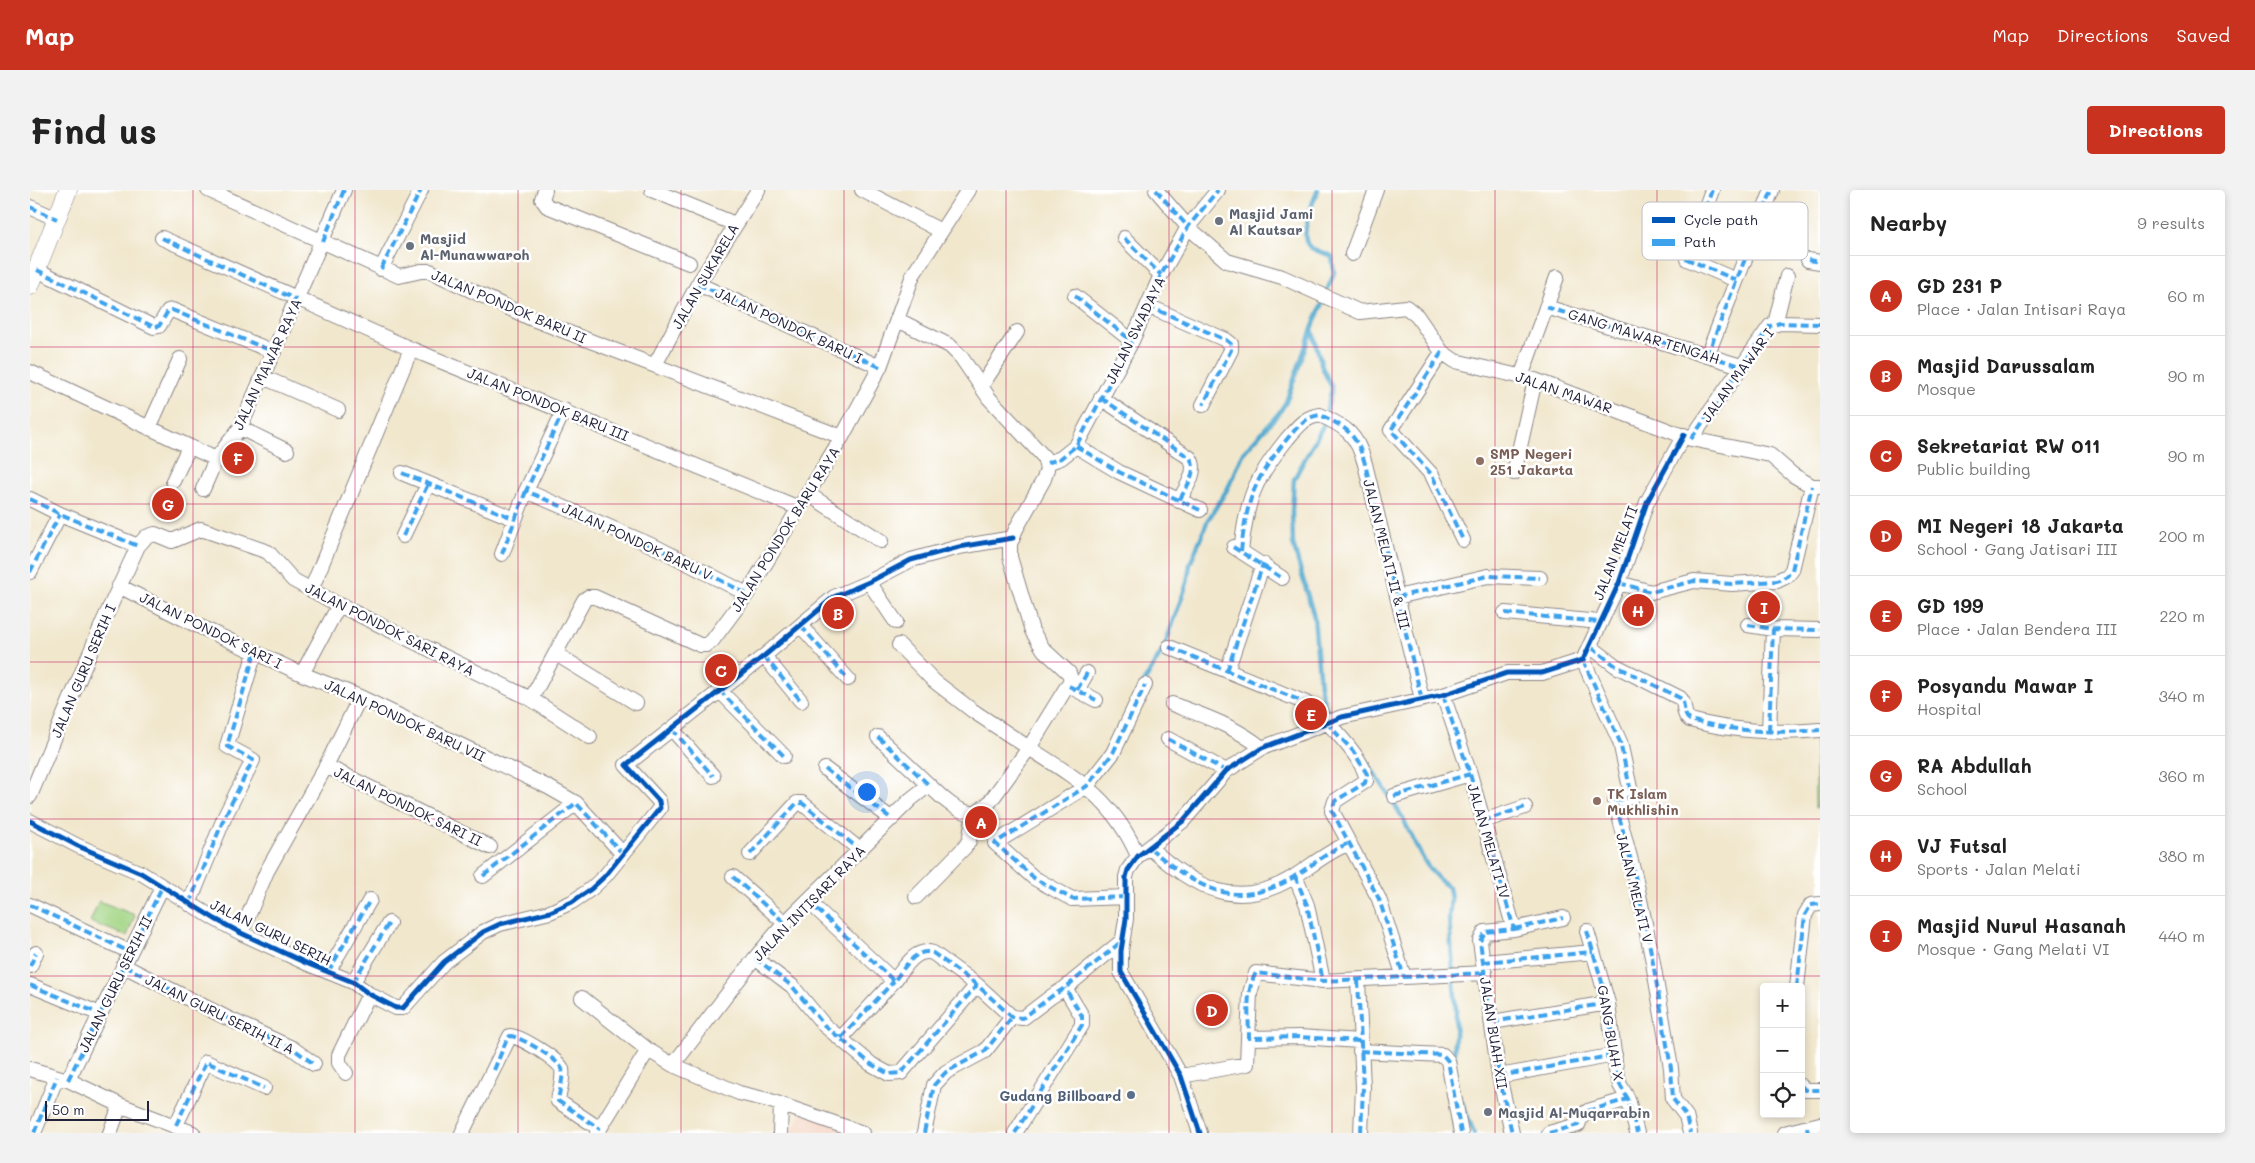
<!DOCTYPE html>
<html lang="en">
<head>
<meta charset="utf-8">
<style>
	body { margin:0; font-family:Mali,sans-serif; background:#f2f2f2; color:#222 }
	.controls { position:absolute; right:15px; bottom:15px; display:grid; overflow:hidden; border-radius:5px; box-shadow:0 2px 8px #0003 }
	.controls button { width:45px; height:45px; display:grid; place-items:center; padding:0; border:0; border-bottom:1px solid #e0e0e0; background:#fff; color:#222; font:25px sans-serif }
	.scale { position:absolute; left:15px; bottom:12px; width:104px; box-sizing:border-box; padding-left:5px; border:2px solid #22223b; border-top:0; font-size:14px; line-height:18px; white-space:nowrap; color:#22223b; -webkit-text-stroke:4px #fff; paint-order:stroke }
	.you { position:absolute; left:836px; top:601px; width:18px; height:18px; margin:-12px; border:4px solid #fff; border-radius:50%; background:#1a73e8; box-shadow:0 0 0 8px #1a73e833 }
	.badge { display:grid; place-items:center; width:32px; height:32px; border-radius:50%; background:#c8321e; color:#fff; font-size:16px; font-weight:700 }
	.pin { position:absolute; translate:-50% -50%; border:2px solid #fff; box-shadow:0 1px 5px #0006 }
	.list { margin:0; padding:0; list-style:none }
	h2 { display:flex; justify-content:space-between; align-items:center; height:65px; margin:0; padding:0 20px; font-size:21px }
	h2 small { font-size:16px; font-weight:400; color:#767676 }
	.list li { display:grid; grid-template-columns:32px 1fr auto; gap:15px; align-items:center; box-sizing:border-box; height:80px; padding:0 20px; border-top:1px solid #e0e0e0 }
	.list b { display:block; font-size:19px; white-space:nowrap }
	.list p { margin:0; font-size:16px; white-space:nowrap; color:#767676 }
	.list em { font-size:16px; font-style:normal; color:#767676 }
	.icon { flex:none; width:28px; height:28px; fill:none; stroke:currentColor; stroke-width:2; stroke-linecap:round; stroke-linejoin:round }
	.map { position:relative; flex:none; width:1790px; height:943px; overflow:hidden; border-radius:5px }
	header { display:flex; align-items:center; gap:30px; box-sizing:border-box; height:70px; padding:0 25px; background:#c8321e; color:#fff }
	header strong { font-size:24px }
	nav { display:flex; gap:28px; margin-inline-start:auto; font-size:18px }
	.intro { display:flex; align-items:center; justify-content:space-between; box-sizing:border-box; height:120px; padding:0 30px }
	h1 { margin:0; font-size:35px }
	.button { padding:12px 22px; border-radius:5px; background:#c8321e; color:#fff; font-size:18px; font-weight:700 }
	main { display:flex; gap:30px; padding:0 30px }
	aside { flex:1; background:#fff; border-radius:5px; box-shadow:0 2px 8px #0003 }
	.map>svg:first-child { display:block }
	.built { fill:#f4d3c0 }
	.green { fill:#a3d585; stroke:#627c60 }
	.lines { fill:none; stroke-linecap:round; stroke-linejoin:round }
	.stream { stroke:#51a9ce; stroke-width:4.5 }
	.minor-casing { stroke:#8a8484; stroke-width:16 }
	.tertiary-casing { stroke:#8a8484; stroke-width:19 }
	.minor { stroke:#fff; stroke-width:14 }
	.tertiary { stroke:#fff; stroke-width:18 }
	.quiet { stroke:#3ea2ec; stroke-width:4; stroke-dasharray:8 4; stroke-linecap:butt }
	.cycleway-casing { stroke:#fff; stroke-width:8 }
	.cycleway { stroke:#0057b8; stroke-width:5 }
	.grid { fill:none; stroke:#c2185b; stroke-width:1; stroke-opacity:0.55 }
	.worship-dot { fill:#6b7280; stroke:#fff; stroke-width:2 }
	.education-dot { fill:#8d6e63; stroke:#fff; stroke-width:2 }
	.service-dot { fill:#5c6f8a; stroke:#fff; stroke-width:2 }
	.labels { text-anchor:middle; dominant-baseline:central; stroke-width:5; stroke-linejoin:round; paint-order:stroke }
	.worship-label { font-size:14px; font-weight:bold; fill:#5b616d; stroke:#fff; text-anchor:start }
	.street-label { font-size:14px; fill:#22223b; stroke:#fff }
	.education-label { font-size:14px; font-weight:bold; fill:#785e54; stroke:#fff; text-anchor:start }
	.service-label { font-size:14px; font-weight:bold; fill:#4e5e75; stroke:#fff; text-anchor:end }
	.key { fill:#fff; stroke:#bdbdc4; stroke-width:1 }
	.key-label { font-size:14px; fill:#22223b }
</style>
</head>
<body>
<header>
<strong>Map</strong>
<nav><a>Map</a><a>Directions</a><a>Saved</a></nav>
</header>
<div class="intro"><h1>Find us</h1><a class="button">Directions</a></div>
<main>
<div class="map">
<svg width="1790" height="943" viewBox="0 0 1790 943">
	<rect width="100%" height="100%" fill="#fff"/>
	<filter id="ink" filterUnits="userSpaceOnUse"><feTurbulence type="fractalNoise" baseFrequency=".02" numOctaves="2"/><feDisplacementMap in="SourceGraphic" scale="10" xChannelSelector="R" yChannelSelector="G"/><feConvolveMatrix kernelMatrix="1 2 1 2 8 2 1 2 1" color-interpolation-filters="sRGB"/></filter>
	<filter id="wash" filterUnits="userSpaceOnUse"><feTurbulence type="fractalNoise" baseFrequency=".0096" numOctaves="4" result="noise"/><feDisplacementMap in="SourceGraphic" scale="20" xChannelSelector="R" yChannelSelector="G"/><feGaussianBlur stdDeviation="1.12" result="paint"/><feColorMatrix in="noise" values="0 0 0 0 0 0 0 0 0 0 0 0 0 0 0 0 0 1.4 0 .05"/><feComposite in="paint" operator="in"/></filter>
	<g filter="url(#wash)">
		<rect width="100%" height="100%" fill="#f1e7cd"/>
		<!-- built -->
		<path class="built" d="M775,917L836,943H760Z"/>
		<!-- green -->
		<path class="green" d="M1785,547H1790V618H1785Z
			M69,711L105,725L97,746L60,732Z"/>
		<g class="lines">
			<!-- stream -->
			<path class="stream" d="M1288,0C1283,11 1268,48 1280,57C1285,61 1295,63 1302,66L1304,83L1282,139L1292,177L1302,198L1293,236L1264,289L1262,321L1263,354L1284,427L1290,496L1295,516L1303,529
				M1114,492L1134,458L1157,393L1160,374L1178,330L1198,298L1214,262L1249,223L1256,212L1282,139
				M1335,570C1348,587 1360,607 1371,625C1385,650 1394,682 1419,697L1421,709L1419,728L1426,820L1424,872
				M1432,912L1444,943"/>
		</g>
	</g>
	<g filter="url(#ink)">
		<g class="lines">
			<defs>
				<path id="minor" d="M178,0L369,86L391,81H400L500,128L812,247
					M515,0L512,9L517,16L659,73
					M622,0L705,34
					M832,0L911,41
					M1126,0L1158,37L1197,71L1252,87L1330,122L1376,117L1387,126L1412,162L1425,171L1505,190L1661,249L1740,265L1763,285L1782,296H1790
					M1682,0L1657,69L1706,90
					M0,17L27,29
					M132,48L381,159L769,318
					M1094,48L1131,85
					M1322,64L1346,0
					M1778,70L1790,72
					M351,79L391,0
					M7,80L124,137L129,136L138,121L142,120L244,162
					M668,94L850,177
					M1045,106L1102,151
					M1118,116L1196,150L1201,154V160L1173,215
					M1516,117L1711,176
					M868,130L920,156L931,167L959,208L1014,267L1017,279L1014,289L986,339L980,354V367L1002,441L1014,460L1039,483L1041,490L999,558C1049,590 1083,609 1108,666
					M1745,134L1757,86
					M1412,162L1361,240L1402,285L1433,350
					M1677,166L1742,0
					M625,175L668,94L728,0
					M0,182L186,269L210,238L314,0
					M233,187L308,220
					M1491,187L1527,87
					M952,195L987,142
					M1071,208L1160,268C1169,281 1155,299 1149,311
					M534,220L496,301L628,358L717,404
					M119,238L150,169
					M210,238L257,261
					M1661,249L1740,136L1750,133L1790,134
					M1046,256L1089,282L1170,320
					M1017,273L1031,268L1046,256L1102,151L1131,85L1158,37L1188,0
					M372,283L485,329
					M1484,283L1505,190
					M143,291L159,257
					M173,299L186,269
					M778,304L851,351
					M0,309L30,324L108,356
					M373,346L398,294
					M1204,357L1252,388
					M1211,361C1217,308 1224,290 1257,249C1267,238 1274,227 1290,225C1317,237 1327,245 1335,274L1392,509
					M472,364L496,301
					M0,382L30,324
					M839,392L866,432
					M1589,393L1621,402L1664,391L1702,394L1747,391L1757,386L1762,380L1782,296
					M89,396L164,434L272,484
					M281,400L381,159
					M1367,407L1458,386L1510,388
					M309,415L272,484L330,507L518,597L546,613L593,664
					M1475,423L1570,432
					M1718,435L1743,439L1790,440
					M771,436L818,489
					M1139,457L1276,513C1290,524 1339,572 1336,591L1305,611L1302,621L1349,709L1374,787
					M1561,457L1586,476L1650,508C1657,514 1651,524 1660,530C1700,541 1748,544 1790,540
					M526,464L606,513
					M734,466L771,511
					M1553,470L1590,552L1602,607L1585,611L1605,686L1622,767L1641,878L1643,909L1656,926L1660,943
					M1197,481L1233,374
					M1039,496L1066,510
					M689,500L754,566
					M1047,500L1057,483
					M1413,505L1440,584L1484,739L1455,742L1450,751L1469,886L1482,943
					M501,509L554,410L558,407H565L670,455H676L682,451L717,404L812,247L850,177L883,85L938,0
					M1142,514C1174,526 1205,536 1232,558
					M642,539L683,586
					M1739,541L1743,439
					M848,547L899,595
					M1138,549L1196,581
					M296,576L460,657
					M795,579L862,629
					M0,606L73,432L108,356L116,347L125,344L142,351L171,339L238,362L263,390L309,415L501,509L560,547
					M1364,606L1440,584
					M0,631L48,656L111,683L185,729L211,743L276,773L323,792L339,804L366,818H373L414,772L453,742L470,734L520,722L542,712L561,699L575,686L630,618L629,611L596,575L734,466L804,407L839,392L881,370L929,357L983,348
					M1453,631L1495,617
					M1120,658C1165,697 1205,722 1262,688C1280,677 1297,662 1317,654
					M720,664L767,613H772L830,660
					M453,686L546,613
					M1265,686L1277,715L1293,791
					M703,687L755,733
					M886,707L935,657L939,651L944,624
					M1096,707L1042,709L1004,688L965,653L1057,596L1083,563L1115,495
					M778,711L864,791C874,779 885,757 903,763L947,795L982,827L993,828L1022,806L1035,798L1092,751
					M159,714L195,626L223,570L197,556L225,462
					M0,715L100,762
					M1484,739L1533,728
					M1557,741L1578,813L1586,880L1590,895L1598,909L1607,943
					M211,743L237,681L296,576L330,507
					M725,768L762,796L794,835L841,874L859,884L871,883L947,795
					M1453,772L1563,762
					M0,776L6,763
					M94,776L195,827L262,858L284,874
					M298,782L340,710
					M1328,790L1333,897L1331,943
					M323,792L359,733
					M0,795L70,824
					M1767,797L1775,725L1781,715L1790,714
					M552,808L618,860
					M1462,832L1578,813
					M811,848L864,791
					M1219,848L1270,847L1329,851
					M1330,861L1413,865L1418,871L1431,943
					M643,875L709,903L738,910L833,943
					M0,879L38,890L90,915L163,943
					M316,883L309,873V865L339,804
					M1151,886L1217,874L1220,803L1226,783L1293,791L1455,783
					M1469,886L1585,865
					M38,890L132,697
					M1771,896L1775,900H1790
					M146,935L176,872L234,898
					M4,943L27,887
					M80,943L90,915
					M432,943L480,846C490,846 529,870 532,879C534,889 529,901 528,911L570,939
					M567,943L618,860L643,875L725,768L755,733L881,609L899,595C910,606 930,626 947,623L959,613L999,558L943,521L904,491L869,455
					M750,943L751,915
					M894,943L904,895L916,882L955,861L982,827
					M985,943L1052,835V826L1035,798
					M1170,943L1151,886L1091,782V761L1096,729V687L1098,680L1108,666L1153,631L1196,581L1232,558L1312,527L1413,505L1477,483H1512L1553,470L1589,393L1617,312L1654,245
					M1519,943L1548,935L1552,925L1558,921L1598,909
					M1754,943L1790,934"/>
				<path id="tertiary" d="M0,96L38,0"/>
			</defs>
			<!-- minor casing -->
			<use href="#minor" class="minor-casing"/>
			<!-- tertiary casing -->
			<use href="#tertiary" class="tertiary-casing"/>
			<!-- minor -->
			<use href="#minor" class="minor"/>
			<!-- tertiary -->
			<use href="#tertiary" class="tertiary"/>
			<!-- quiet -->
			<path class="quiet" d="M1126,0L1158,37
				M1682,0L1657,69L1706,90
				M0,17L27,29
				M132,48L267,110
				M1094,48L1131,85
				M293,52L314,0
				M1778,70L1790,72
				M351,79L391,0
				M7,80L124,137L129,136L138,121L142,120L244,162
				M668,94L850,177
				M1045,106L1102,151
				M1118,116L1196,150L1201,154V160L1173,215
				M1516,117L1711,176
				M1412,162L1361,240L1402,285L1433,350
				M1677,166L1742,0
				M1071,208L1160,268C1169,281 1155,299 1149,311
				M534,220L496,301L628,358L717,404
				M1661,249L1740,136L1750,133L1790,134
				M1046,256L1089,282L1170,320
				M1017,273L1031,268L1046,256L1102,151L1131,85L1158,37L1188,0
				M372,283L485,329
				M0,309L30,324L108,356
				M373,346L398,294
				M1203,357L1252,388
				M1211,361C1217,308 1224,290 1257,249C1267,238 1274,227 1290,225C1317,237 1327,245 1335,274L1391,506
				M472,364L496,301
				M0,382L30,324
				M1589,393L1621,402L1664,391L1702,394L1747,391L1757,386L1762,380L1782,296
				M1367,407L1458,386L1510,388
				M1475,423L1570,432
				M1718,435L1743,439L1790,440
				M771,436L818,489
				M1139,457L1276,513L1295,531
				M1561,457L1586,476L1650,508C1657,514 1651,524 1660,530C1700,541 1748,544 1790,540
				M734,466L771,511
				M1553,470L1590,552L1602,607L1585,611L1605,686L1622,767L1641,878L1643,909L1656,926L1660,943
				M1197,481L1233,374
				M1039,496L1066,510
				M689,500L754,566
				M1047,500L1057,483
				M1413,505L1440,584L1484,739L1455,742L1450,751L1469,886L1482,943
				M1296,532L1323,561L1337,584L1335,593L1305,611L1302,621L1349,709L1374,787
				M642,539L683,586
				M1739,541L1743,439
				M848,547L899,595
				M1138,549L1196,581
				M795,579L862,629
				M1364,606L1440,584
				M1453,631L1495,617
				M1120,658C1165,697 1205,722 1262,688C1280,677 1297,662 1317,654
				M720,664L767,613H772L830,660
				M453,686L546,613L593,664
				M1265,686L1277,715L1293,791
				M703,687L755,733
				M1096,707L1042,709L1004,688L965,653L1057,596L1083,563L1115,495
				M778,711L864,791C874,779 885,757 903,763L947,795L982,827L993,828L1022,806L1035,798L1092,751
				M159,714L195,626L223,570L197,556L225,462
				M0,715L100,762
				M1484,739L1533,728
				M1557,741L1578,813L1586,880L1590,895L1598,909L1607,943
				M725,768L762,796L794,835L841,874L859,884L871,883L947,795
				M1453,772L1563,762
				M0,776L6,763
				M94,776L195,827L262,858L284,874
				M298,782L340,710
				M1328,790L1333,897L1331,943
				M323,792L359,733
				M0,795L70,824
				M1767,797L1775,725L1781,715L1790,714
				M1462,832L1578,813
				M811,848L864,791
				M1329,851L1270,847L1219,848C1219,829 1215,800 1226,783L1293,791L1455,783
				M1330,861L1413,865L1418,871L1431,943
				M464,880L477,849L480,846C490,846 529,870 532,879C534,889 529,901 528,911L570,939
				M1469,886L1585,865
				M38,890L132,697
				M1771,896L1775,900H1790
				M146,935L176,872L234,898
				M1777,937L1778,943
				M4,943L27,887
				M894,943L904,895L916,882L955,861L982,827
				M985,943L1052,835V826L1035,798
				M1519,943L1548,935L1552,925L1558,921L1598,909"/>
			<defs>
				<path id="cycleway" d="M0,631L48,656L111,683L185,729L211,743L276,773L323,792L339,804L366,818H373L414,772L453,742L470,734L520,722L542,712L561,699L575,686L630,618L629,611L596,575L734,466L804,407L839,392L881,370L929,357L983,348
					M1170,943L1151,886L1091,782V761L1096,729V687L1098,680L1108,666L1153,631L1196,581L1232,558L1312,527L1413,505L1477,483H1512L1553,470L1589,393L1617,312L1654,245"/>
			</defs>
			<!-- cycleway casing -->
			<use href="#cycleway" class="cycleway-casing"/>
			<!-- cycleway -->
			<use href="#cycleway" class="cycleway"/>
		</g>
	</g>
	<!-- grid -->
	<path class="grid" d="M163,0V943M325,0V943M488,0V943M651,0V943M814,0V943M976,0V943M1139,0V943M1302,0V943M1465,0V943M1627,0V943M0,157H1790M0,314H1790M0,472H1790M0,629H1790M0,786H1790"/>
	<!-- markers -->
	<g class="worship-dot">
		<circle cx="1189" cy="31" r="5"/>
		<circle cx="380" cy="56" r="5"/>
		<circle cx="1458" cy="922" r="5"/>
	</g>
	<g class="education-dot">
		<circle cx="1450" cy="271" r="5"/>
		<circle cx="1567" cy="611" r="5"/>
	</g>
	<circle class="service-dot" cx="1101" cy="905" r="5"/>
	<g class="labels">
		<!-- worship labels -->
		<g class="worship-label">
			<text x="1199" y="23">Masjid Jami<tspan x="1199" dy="16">Al Kautsar</tspan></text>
			<text x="390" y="48">Masjid<tspan x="390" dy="16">Al-Munawwaroh</tspan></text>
			<text x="1468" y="922">Masjid Al-Muqarrabin</text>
		</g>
		<!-- street labels -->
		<g class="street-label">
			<text transform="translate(675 86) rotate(-60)">JALAN SUKARELA</text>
			<text transform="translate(479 116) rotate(23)">JALAN PONDOK BARU II</text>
			<text transform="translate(759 135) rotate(25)">JALAN PONDOK BARU I</text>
			<text transform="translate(1105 140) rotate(-64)">JALAN SWADAYA</text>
			<text transform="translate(1614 146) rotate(17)">GANG MAWAR TENGAH</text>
			<text transform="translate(237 174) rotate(-65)">JALAN MAWAR RAYA</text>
			<text transform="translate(1707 185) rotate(-54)">JALAN MAWAR I</text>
			<text transform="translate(1534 202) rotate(19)">JALAN MAWAR</text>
			<text transform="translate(518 214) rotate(22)">JALAN PONDOK BARU III</text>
			<text transform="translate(755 339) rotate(-58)">JALAN PONDOK BARU RAYA</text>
			<text transform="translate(607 351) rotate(25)">JALAN PONDOK BARU V</text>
			<text transform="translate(1585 363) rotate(-69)">JALAN MELATI</text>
			<text transform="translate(1357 364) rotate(76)">JALAN MELATI II &amp; III</text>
			<text transform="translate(360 439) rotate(27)">JALAN PONDOK SARI RAYA</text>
			<text transform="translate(181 440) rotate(26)">JALAN PONDOK SARI I</text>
			<text transform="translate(53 481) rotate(-67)">JALAN GURU SERIH I</text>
			<text transform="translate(375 530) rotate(25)">JALAN PONDOK BARU VII</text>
			<text transform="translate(378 616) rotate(26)">JALAN PONDOK SARI II</text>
			<text transform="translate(1459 651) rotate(74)">JALAN MELATI IV</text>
			<text transform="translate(1605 698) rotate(76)">JALAN MELATI V</text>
			<text transform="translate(779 713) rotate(-46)">JALAN INTISARI RAYA</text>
			<text transform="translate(241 742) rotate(26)">JALAN GURU SERIH</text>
			<text transform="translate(85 794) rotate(-64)">JALAN GURU SERIH II</text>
			<text transform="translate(190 824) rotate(26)">JALAN GURU SERIH II A</text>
			<text transform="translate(1464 843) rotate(81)">JALAN BUAH XII</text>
			<text transform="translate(1581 843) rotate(80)">GANG BUAH X</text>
		</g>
		<!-- education labels -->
		<g class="education-label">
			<text x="1460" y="263">SMP Negeri<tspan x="1460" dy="16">251 Jakarta</tspan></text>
			<text x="1577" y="603">TK Islam<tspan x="1577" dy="16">Mukhlishin</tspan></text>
		</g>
		<!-- service labels -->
		<g class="service-label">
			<text x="1091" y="905">Gudang Billboard</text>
		</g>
	</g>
	<!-- legend -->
	<rect x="1612" y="12" width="166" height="58" rx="8" class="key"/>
	<rect x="1622" y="27" width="23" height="6" fill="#0057b8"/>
	<rect x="1622" y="49" width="23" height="7" fill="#3ea2ec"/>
	<g class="key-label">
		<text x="1654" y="35">Cycle path</text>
		<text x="1654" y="57">Path</text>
	</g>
</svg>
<div class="controls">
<button>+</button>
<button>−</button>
<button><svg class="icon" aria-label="locate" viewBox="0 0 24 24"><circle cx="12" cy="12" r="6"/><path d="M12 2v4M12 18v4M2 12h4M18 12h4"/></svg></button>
</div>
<div class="scale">50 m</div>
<div class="you"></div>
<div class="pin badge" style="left:951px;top:632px">A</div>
<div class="pin badge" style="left:808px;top:423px">B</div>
<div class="pin badge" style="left:691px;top:480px">C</div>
<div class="pin badge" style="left:1182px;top:820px">D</div>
<div class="pin badge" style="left:1281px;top:524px">E</div>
<div class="pin badge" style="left:208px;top:268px">F</div>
<div class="pin badge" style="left:138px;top:314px">G</div>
<div class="pin badge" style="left:1608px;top:420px">H</div>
<div class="pin badge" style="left:1734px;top:417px">I</div>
</div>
<aside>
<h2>Nearby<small>9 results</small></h2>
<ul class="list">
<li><span class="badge">A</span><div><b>GD 231 P</b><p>Place · Jalan Intisari Raya</p></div><em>60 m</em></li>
<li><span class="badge">B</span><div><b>Masjid Darussalam</b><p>Mosque</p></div><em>90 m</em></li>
<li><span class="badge">C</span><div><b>Sekretariat RW 011</b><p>Public building</p></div><em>90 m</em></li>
<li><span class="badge">D</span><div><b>MI Negeri 18 Jakarta</b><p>School · Gang Jatisari III</p></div><em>200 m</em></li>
<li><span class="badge">E</span><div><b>GD 199</b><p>Place · Jalan Bendera III</p></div><em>220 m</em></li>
<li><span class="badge">F</span><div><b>Posyandu Mawar I</b><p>Hospital</p></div><em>340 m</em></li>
<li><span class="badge">G</span><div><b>RA Abdullah</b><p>School</p></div><em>360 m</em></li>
<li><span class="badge">H</span><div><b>VJ Futsal</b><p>Sports · Jalan Melati</p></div><em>380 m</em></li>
<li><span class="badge">I</span><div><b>Masjid Nurul Hasanah</b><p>Mosque · Gang Melati VI</p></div><em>440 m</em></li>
</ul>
</aside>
</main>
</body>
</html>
